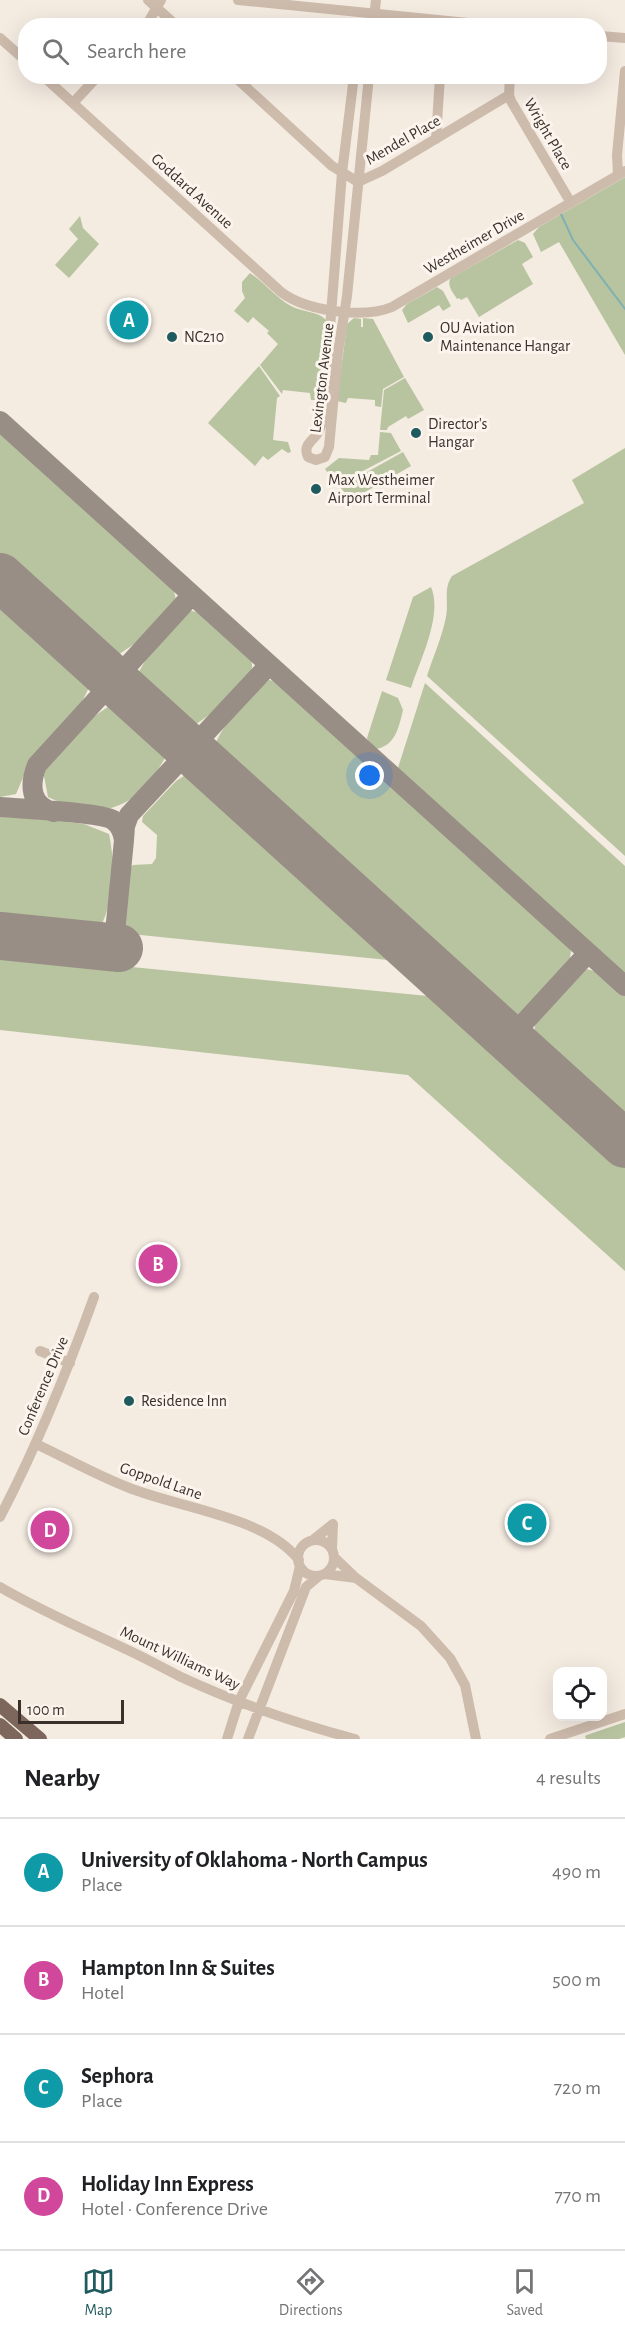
<!DOCTYPE html>
<html lang="en">
<head>
<meta charset="utf-8">
<style>
	body { margin:0; font-family:"Alegreya Sans",sans-serif; background:#f6f6f6; color:#202124 }
	.controls { position:absolute; right:18px; bottom:18px; display:grid; overflow:hidden; border-radius:12px; box-shadow:0 6px 24px #0002 }
	.controls button { width:54px; height:54px; display:grid; place-items:center; padding:0; border:0; border-bottom:2px solid #e0e0e0; background:#fff; color:#202124; font:30px sans-serif }
	.scale { position:absolute; left:18px; bottom:15px; width:106px; box-sizing:border-box; padding-left:6px; border:3px solid #3b302b; border-top:0; font-size:16px; line-height:21px; white-space:nowrap; color:#3b302b; -webkit-text-stroke:4px #fbf5ee; paint-order:stroke }
	.you { position:absolute; left:370px; top:776px; width:21px; height:21px; margin:-15px; border:4px solid #fff; border-radius:50%; background:#1a73e8; box-shadow:0 0 0 9px #1a73e833 }
	.badge { display:grid; place-items:center; width:39px; height:39px; border-radius:50%; background:#1f5a5e; color:#fff; font-size:20px; font-weight:700 }
	.pin { position:absolute; translate:-50% -50%; border:3px solid #fff; box-shadow:0 2px 6px #0006 }
	.list { margin:0; padding:0; list-style:none }
	h2 { display:flex; justify-content:space-between; align-items:center; height:78px; margin:0; padding:0 24px; font-size:26px }
	h2 small { font-size:20px; font-weight:400; color:#757577 }
	.list li { display:grid; grid-template-columns:39px 1fr auto; gap:18px; align-items:center; box-sizing:border-box; height:108px; padding:0 24px; border-top:2px solid #e0e0e0 }
	.list b { display:block; font-size:22px; white-space:nowrap }
	.list p { margin:0; font-size:20px; white-space:nowrap; color:#757577 }
	.list em { font-size:20px; font-style:normal; color:#757577 }
	.icon { flex:none; width:33px; height:33px; fill:none; stroke:currentColor; stroke-width:2; stroke-linecap:round; stroke-linejoin:round }
	.map { position:relative; flex:none; width:625px; height:1739px; overflow:hidden }
	.search { position:absolute; background:#fff; box-shadow:0 6px 24px #0002; left:18px; right:18px; top:18px; height:66px; display:flex; align-items:center; gap:15px; box-sizing:border-box; padding:0 21px; border-radius:24px; color:#757577; font-size:22px }
	.sheet { height:510px; background:#fff }
	nav { display:flex; justify-content:space-around; align-items:center; box-sizing:border-box; height:84px; border-top:2px solid #e0e0e0; background:#fff; font-size:16px; color:#757577 }
	nav a { display:grid; justify-items:center; gap:3px }
	nav .on { color:#1f5a5e }
	.map>svg:first-child { display:block }
	.green { fill:#b8c4a0 }
	.lines { fill:none; stroke-linecap:round; stroke-linejoin:round }
	.stream { stroke:#7fb0b2; stroke-width:2 }
	.taxiway { stroke:#988e86; stroke-width:20 }
	.runway { stroke:#988e86; stroke-width:48 }
	.minor { stroke:#cdbbac; stroke-width:10 }
	.major { stroke:#7d675c; stroke-width:14 }
	.poi-dot { fill:#1f5a5e; stroke:#fbf5ee; stroke-width:2 }
	.labels { text-anchor:middle; dominant-baseline:central; stroke-width:6; stroke-linejoin:round; paint-order:stroke }
	.street-label { font-size:16px; fill:#3b302b; stroke:#fbf5ee }
	.poi-label { font-size:16px; fill:#3b302b; stroke:#fbf5ee; text-anchor:start }
</style>
</head>
<body>
<div class="map">
<svg width="625" height="1739" viewBox="0 0 625 1739">
	<rect width="100%" height="100%" fill="#f4ebe1"/>
	<!-- green -->
	<path class="green" d="M625,177V355L559,242L541,252L533,234L539,227Z
		M80,216L83,228L99,244L69,278L55,265L78,239L69,229Z
		M518,240L525,243L533,257L522,264L533,284L479,317L467,297L461,300L459,298L457,299C453,292 446,285 451,278Z
		M250,273C265,283 276,298 291,306C302,312 318,311 326,320L321,399L319,400H311L310,393L283,390L282,394L260,365L278,344L267,333L269,331L253,317L248,323L234,311L245,298L242,291V282Z
		M437,287L443,291L451,306L443,311L439,305L408,323L402,310L407,304Z
		M354,318L361,319V327H363V318L373,319L404,377L383,389L381,407L375,406V400L348,398L346,403L337,401L347,324Z
		M259,366L280,396L277,398L273,440L288,442L291,452L288,453L282,449L268,460L263,456L255,466L208,423Z
		M405,378L424,410L408,419L406,416L388,427L387,430H380L384,390Z
		M0,429L173,587L176,600C166,622 133,646 113,658L0,555Z
		M380,432L391,433L401,451L340,483L331,473L329,474L325,469L339,458L369,460L371,455H378Z
		M625,448V856L427,676C433,657 442,637 446,617C449,602 443,589 452,576L584,503L572,480Z
		M403,452L411,466L351,500L340,487Z
		M431,587C443,615 420,660 411,688L386,680L413,597Z
		M0,600L91,683L81,704L28,766L16,794L0,797Z
		M191,611C205,612 215,624 225,633C234,641 250,651 252,664C255,683 205,719 190,728L136,678C145,660 171,615 191,611Z
		M270,680L278,683L289,691L566,941L571,951L569,965L525,1013L515,1015L504,1012L213,748C221,731 250,681 270,680Z
		M425,683L625,866V977L397,771Z
		M382,691L398,698L403,710C399,727 395,747 375,749L369,745L367,738Z
		M114,703L168,752C140,807 106,824 48,797L44,776L45,770C65,744 85,720 114,703Z
		M190,772L398,961L121,933L128,869L133,865L152,864L156,858L157,835L142,822L143,816L176,781Z
		M0,814L84,824L109,834C116,868 114,899 99,931L0,921Z
		M0,954L438,997L625,1166V1271L408,1075L0,1030Z
		M587,969L603,974L625,994V1122L539,1044C533,1035 533,1026 539,1016L579,972Z
		M625,1722V1737L619,1739H586L585,1736L587,1735Z"/>
	<g class="lines">
		<!-- stream -->
		<path class="stream" d="M561,214L573,240L625,309"/>
		<!-- taxiway -->
		<path class="taxiway" d="M0,421L625,986
			M0,807C21,809 99,812 113,820C120,825 123,833 124,840L114,943L109,947
			M54,812C30,806 29,785 37,765L192,595
			M124,840L125,826L129,815L269,665
			M509,1039L588,953"/>
		<!-- runway -->
		<path class="runway" d="M0,577L625,1144
			M0,936L119,948"/>
		<!-- minor -->
		<path class="minor" d="M148,0L177,26
			M238,0L498,26
			M146,26L161,0
			M373,26L376,0
			M600,36L625,38
			M0,38L26,61
			M43,76L281,292C306,311 363,319 392,307L625,171
			M234,76L332,166L358,182L382,171L509,95
			M354,76L342,173L324,405C323,413 323,423 319,431C314,441 302,444 308,457L316,460L325,457L329,447L338,352L347,296L369,76
			M510,76L509,95L511,101L571,203
			M73,103L98,76
			M436,139L440,76
			M618,175L617,155L625,71
			M40,1351L70,1363
			M36,1444C66,1458 96,1475 127,1487C178,1508 265,1516 299,1560
			M0,1517C37,1446 67,1372 94,1297
			M313,1540L333,1524L332,1548
			M298 1558a18 18 0 1 1 36 0a18 18 0 1 1-36 0Z
			M334,1557L356,1578L421,1626L450,1658L465,1685L476,1739
			M325,1574L356,1578
			M0,1587C43,1612 88,1631 132,1652C149,1660 165,1669 181,1677C237,1703 295,1723 355,1739
			M227,1739L239,1701L294,1591L300,1566
			M248,1739L306,1587L319,1576
			M550,1739L625,1714"/>
		<!-- major -->
		<path class="major" d="M0,1705L40,1739
			M0,1725L16,1739"/>
	</g>
	<!-- markers -->
	<g class="poi-dot">
		<circle cx="172" cy="337" r="6"/>
		<circle cx="428" cy="337" r="6"/>
		<circle cx="416" cy="433" r="6"/>
		<circle cx="316" cy="489" r="6"/>
		<circle cx="129" cy="1401" r="6"/>
	</g>
	<g class="labels">
		<!-- street labels -->
		<g class="street-label">
			<text transform="translate(548 134) rotate(60)">Wright Place</text>
			<text transform="translate(403 140) rotate(-30)">Mendel Place</text>
			<text transform="translate(192 191) rotate(42)">Goddard Avenue</text>
			<text transform="translate(474 242) rotate(-30)">Westheimer Drive</text>
			<text transform="translate(322 378) rotate(-83)">Lexington Avenue</text>
			<text transform="translate(43 1386) rotate(-67)">Conference Drive</text>
			<text transform="translate(161 1481) rotate(19)">Goppold Lane</text>
			<text transform="translate(180 1658) rotate(25)">Mount Williams Way</text>
		</g>
		<!-- poi labels -->
		<g class="poi-label">
			<text x="440" y="328">OU Aviation<tspan x="440" dy="18">Maintenance Hangar</tspan></text>
			<text x="184" y="337">NC210</text>
			<text x="428" y="424">Director's<tspan x="428" dy="18">Hangar</tspan></text>
			<text x="328" y="480">Max Westheimer<tspan x="328" dy="18">Airport Terminal</tspan></text>
			<text x="141" y="1401">Residence Inn</text>
		</g>
	</g>
</svg>
<div class="controls">
<button><svg class="icon" aria-label="locate" viewBox="0 0 24 24"><circle cx="12" cy="12" r="6"/><path d="M12 2v4M12 18v4M2 12h4M18 12h4"/></svg></button>
</div>
<div class="scale">100 m</div>
<div class="you"></div>
<div class="pin badge" style="left:129px;top:320px;background:#0f9aa8">A</div>
<div class="pin badge" style="left:158px;top:1264px;background:#d1479c">B</div>
<div class="pin badge" style="left:527px;top:1523px;background:#0f9aa8">C</div>
<div class="pin badge" style="left:50px;top:1530px;background:#d1479c">D</div>
<div class="search"><svg class="icon" aria-label="search" viewBox="0 0 24 24"><circle cx="10" cy="10" r="6"/><path d="M15 15l6 6"/></svg>Search here</div>
</div>
<section class="sheet">
<h2>Nearby<small>4 results</small></h2>
<ul class="list">
<li><span class="badge" style="background:#0f9aa8">A</span><div><b>University of Oklahoma - North Campus</b><p>Place</p></div><em>490 m</em></li>
<li><span class="badge" style="background:#d1479c">B</span><div><b>Hampton Inn &amp; Suites</b><p>Hotel</p></div><em>500 m</em></li>
<li><span class="badge" style="background:#0f9aa8">C</span><div><b>Sephora</b><p>Place</p></div><em>720 m</em></li>
<li><span class="badge" style="background:#d1479c">D</span><div><b>Holiday Inn Express</b><p>Hotel · Conference Drive</p></div><em>770 m</em></li>
</ul>
</section>
<nav>
<a class="on"><svg class="icon" aria-label="map" viewBox="0 0 24 24"><path d="M3 6l6-2 6 2 6-2v14l-6 2-6-2-6 2zM9 4v14M15 6v14"/></svg>Map</a>
<a><svg class="icon" aria-label="directions" viewBox="0 0 24 24"><path d="M12 3l9 9-9 9-9-9zM9 14v-3h6M13 9l2 2-2 2"/></svg>Directions</a>
<a><svg class="icon" aria-label="saved" viewBox="0 0 24 24"><path d="M7 4h10v16l-5-4-5 4z"/></svg>Saved</a>
</nav>
</body>
</html>
